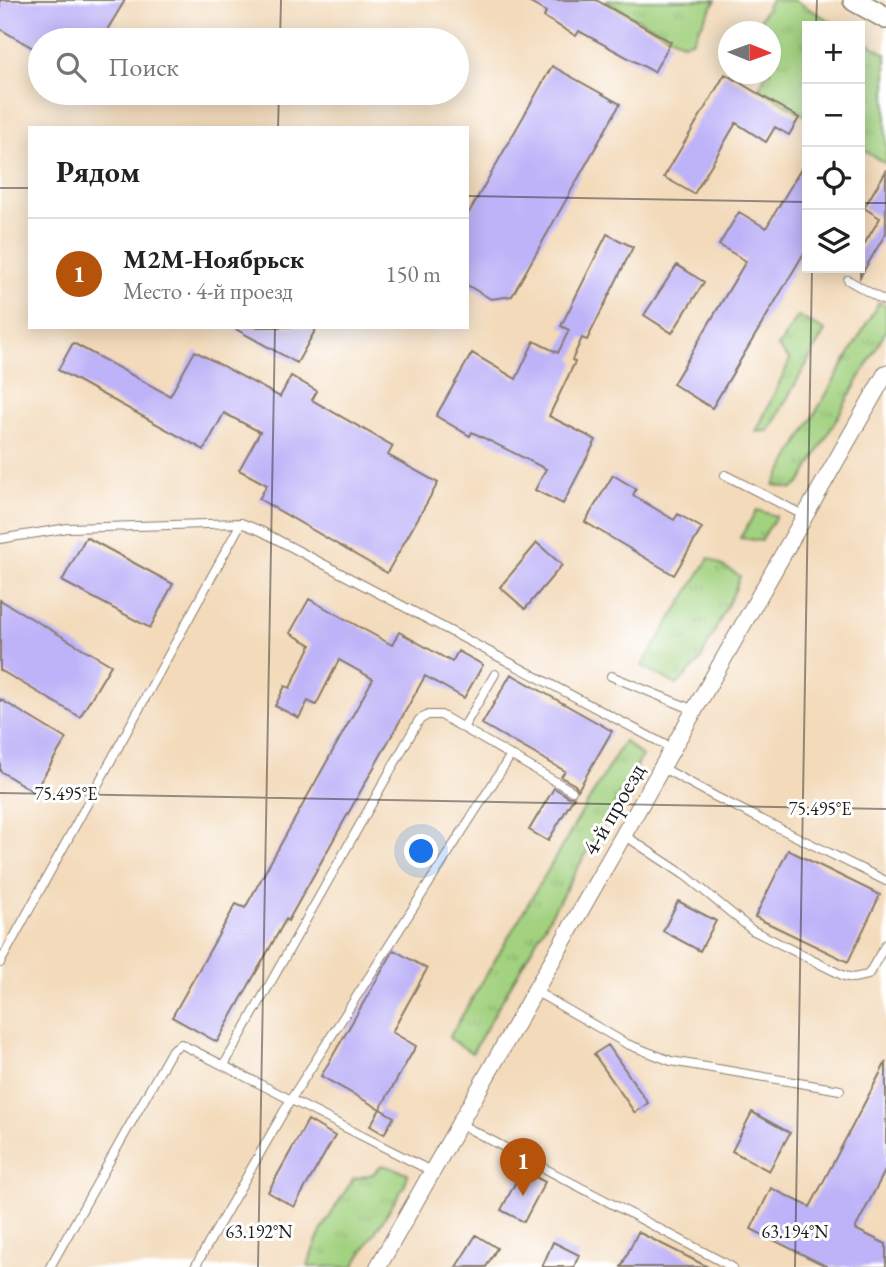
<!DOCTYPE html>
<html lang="ru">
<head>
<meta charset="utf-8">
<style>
	body { margin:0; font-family:"EB Garamond",serif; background:#f6f6f6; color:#222 }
	.controls { position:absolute; right:21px; top:21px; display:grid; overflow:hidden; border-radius:0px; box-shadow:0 4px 18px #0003 }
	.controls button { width:63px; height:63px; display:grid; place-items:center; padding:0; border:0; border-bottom:2px solid #e0e0e0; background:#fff; color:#222; font:35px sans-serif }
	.compass { position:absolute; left:718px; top:21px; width:63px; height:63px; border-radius:50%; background:#fff; box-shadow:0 4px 18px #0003; rotate:91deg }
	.you { position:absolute; left:422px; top:852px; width:24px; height:24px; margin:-18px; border:5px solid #fff; border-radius:50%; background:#1a73e8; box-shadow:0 0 0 10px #1a73e833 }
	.badge { display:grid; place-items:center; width:46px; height:46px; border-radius:50%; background:#b45309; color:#fff; font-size:23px; font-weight:700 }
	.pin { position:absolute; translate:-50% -58px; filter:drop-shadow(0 2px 4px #0008) }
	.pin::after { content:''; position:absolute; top:37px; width:24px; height:21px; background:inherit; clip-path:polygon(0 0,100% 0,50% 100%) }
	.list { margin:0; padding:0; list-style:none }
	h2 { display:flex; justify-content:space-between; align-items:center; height:91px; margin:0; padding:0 28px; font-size:30px }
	h2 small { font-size:23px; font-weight:400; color:#767676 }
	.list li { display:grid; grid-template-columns:46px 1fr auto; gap:21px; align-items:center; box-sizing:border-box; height:112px; padding:0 28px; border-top:2px solid #e0e0e0 }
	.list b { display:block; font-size:26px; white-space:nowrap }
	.list p { margin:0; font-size:23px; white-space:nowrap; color:#767676 }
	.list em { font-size:23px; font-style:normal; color:#767676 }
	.icon { flex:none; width:38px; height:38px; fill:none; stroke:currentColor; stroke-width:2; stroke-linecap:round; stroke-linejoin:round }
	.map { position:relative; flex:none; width:886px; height:1267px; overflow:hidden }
	.search { position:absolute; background:#fff; box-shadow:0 4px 18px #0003; left:28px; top:28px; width:441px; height:77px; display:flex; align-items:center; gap:18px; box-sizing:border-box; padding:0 24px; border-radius:38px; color:#767676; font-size:26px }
	.panel { position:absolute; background:#fff; box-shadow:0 4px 18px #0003; left:28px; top:126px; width:441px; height:203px; border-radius:0px }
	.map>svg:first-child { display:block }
	.grass { fill:url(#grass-tufts); stroke:#5f764e; stroke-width:2 }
	.building { fill:#beb2f8 }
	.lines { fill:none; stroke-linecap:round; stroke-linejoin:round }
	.service-casing { stroke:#887b6b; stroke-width:10 }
	.minor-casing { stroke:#887b6b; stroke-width:18 }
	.tertiary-casing { stroke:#887b6b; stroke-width:24 }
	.service { stroke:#fff; stroke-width:8 }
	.minor { stroke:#fff; stroke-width:16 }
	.tertiary { stroke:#fff; stroke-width:21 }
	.ticks { fill:none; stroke:#1c1c1c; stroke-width:2; stroke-opacity:0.45 }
	.labels { text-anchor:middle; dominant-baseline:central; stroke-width:6; stroke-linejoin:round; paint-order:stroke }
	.street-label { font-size:24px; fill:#1c1c1c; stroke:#fff }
	.ticks-label { font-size:18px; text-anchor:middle; fill:#1c1c1c; stroke:#fff; stroke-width:6; stroke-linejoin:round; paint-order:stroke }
</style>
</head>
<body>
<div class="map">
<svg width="886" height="1267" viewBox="0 0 886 1267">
	<defs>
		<pattern id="grass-tufts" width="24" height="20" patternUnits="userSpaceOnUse" patternTransform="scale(1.75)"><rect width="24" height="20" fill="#a2d17f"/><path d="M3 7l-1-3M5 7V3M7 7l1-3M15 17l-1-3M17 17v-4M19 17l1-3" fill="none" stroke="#8bb36d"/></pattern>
	</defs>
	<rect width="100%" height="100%" fill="#fff"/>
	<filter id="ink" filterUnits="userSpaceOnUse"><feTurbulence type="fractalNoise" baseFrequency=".0143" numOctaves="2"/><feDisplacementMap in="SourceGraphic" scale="14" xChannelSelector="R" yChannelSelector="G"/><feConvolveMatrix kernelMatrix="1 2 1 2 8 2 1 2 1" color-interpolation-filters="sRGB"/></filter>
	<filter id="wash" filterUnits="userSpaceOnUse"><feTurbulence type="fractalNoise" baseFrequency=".00686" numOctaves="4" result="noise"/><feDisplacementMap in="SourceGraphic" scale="28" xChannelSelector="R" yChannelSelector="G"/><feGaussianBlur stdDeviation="1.57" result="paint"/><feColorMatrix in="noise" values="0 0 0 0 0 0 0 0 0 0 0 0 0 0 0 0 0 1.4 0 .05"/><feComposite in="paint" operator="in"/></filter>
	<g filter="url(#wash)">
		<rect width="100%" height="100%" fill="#f3daba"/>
		<!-- grass -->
		<path class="grass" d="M606,0H716L692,41L682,43L606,2Z
			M771,0H794L839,26H807V117L759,88L766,74H770V32L753,31Z
			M860,39L886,54V164L860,148Z
			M879,302L886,306V331L801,482L793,489L774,485Z
			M798,316L825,331L769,431L756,432L790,360L778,347Z
			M757,510L776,516L761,541L740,538Z
			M709,558L740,576L735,590L700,661L677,685L642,666Z
			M624,741L642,756L472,1053L449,1038Z
			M382,1165L408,1173L405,1185L353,1267H308C315,1235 336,1207 353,1179L373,1174Z"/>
		<g id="blocks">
			<!-- building -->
			<path class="building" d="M0,0H125L101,40H40V52L0,29Z
				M525,0H596L671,42L654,72L579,31L576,36L544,17L546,12Z
				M552,66L620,104L512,296L491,299L467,285V216Z
				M725,74L799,118L789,135L775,127L766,142L736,123L694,194L664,177Z
				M807,159V248L712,408L673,384L746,261L719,245L739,212L766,228Z
				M886,171V233L860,277V251L880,218L864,208Z
				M607,234L633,247L587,340L582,338L572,360L575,362L549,416L596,440L563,504L535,490L546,469L472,432L470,436L436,416L472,353L516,379L534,341L558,353L569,330L561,326Z
				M677,265L704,282L672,333L644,315Z
				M232,327H317L297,363Z
				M73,343L170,396L195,351L280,397L291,376L317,391L312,400L393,446L388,455L438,483L387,573L259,499L267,485L239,470L260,432L224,413L204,450L58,370Z
				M613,475L636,489L633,495L674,520L678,514L702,528L674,575L585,522Z
				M86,537L173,584L150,628L62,581Z
				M537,543L562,565L525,609L500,587Z
				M309,599L392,645L399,632L452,662L458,651L483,665L464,698L425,676L288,921L286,919L217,1042L172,1017L236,904L245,908L373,679L339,660L316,705L308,701L299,718L275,706L285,686L290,688L311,645L290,633Z
				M0,600L111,665L80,717L0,670Z
				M511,674L612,731L578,790L575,785L561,777L565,771L482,724Z
				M0,699L66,739L34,792L0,771Z
				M554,788L569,797H574L548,841L529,830Z
				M788,850L880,895L848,962L755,917Z
				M678,901L716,921L700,951L663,931Z
				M394,950L427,969L392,1032L416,1046L380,1109L321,1076Z
				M608,1045L648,1103L635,1113L594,1054Z
				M886,1062V1169L855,1229L886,1244V1267H828L751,1229L771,1188L810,1207Z
				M380,1109L394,1117L384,1134L370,1126Z
				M752,1112L790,1133L769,1171L732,1151Z
				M308,1120L335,1136L294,1207L268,1192Z
				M522,1170L545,1182L524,1222L501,1210Z
				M638,1232L708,1267H621Z
				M476,1235L497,1248L486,1267H456Z
				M553,1242L579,1255L574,1267H542Z"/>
		</g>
	</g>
	<g filter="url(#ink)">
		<use href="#blocks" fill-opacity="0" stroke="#887b6b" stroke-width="2"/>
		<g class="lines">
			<defs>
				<path id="service" d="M848,280L886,302
					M725,475L805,516
					M0,539L68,528L241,523L261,531L673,749
					M611,676L694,710
					M463,728L495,674
					M663,768L716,797L886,881
					M624,835L686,876L752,930L844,976L853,978L868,975L886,944
					M0,963L241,523
					M535,991L627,1044L671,1061L840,1090
					M224,1065L419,720L428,715H441L572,791
					M460,1124L732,1267
					M50,1267L172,1050L181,1044L433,1172
					M195,1267L291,1099L511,755"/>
				<path id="minor" d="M378,1267L886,373"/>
				<path id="tertiary" d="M854,0L886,18"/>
			</defs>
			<!-- service casing -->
			<use href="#service" class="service-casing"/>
			<!-- minor casing -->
			<use href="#minor" class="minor-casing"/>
			<!-- tertiary casing -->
			<use href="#tertiary" class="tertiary-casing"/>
			<!-- service -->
			<use href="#service" class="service"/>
			<!-- minor -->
			<use href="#minor" class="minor"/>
			<!-- tertiary -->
			<use href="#tertiary" class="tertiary"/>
		</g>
	</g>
	<!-- ticks -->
	<path class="ticks" d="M816,26L817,0M280,40L281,0M278,128L279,93M0,188H30M467,196L807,202M860,203H886M0,793L886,809M258,1267L275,327M795,1267L812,268"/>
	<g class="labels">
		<!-- street labels -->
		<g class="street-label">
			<text transform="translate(613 809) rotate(-60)">4-й проезд</text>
		</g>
	</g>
	<g class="ticks-label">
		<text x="66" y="800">75.495°E</text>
		<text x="820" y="815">75.495°E</text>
		<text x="259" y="1238">63.192°N</text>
		<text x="795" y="1238">63.194°N</text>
	</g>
</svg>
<div class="controls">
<button>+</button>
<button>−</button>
<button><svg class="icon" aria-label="locate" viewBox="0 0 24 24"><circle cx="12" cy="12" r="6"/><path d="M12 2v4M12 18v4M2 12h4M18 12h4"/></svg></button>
<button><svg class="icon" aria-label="layers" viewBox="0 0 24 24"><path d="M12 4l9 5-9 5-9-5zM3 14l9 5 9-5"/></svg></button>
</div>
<svg class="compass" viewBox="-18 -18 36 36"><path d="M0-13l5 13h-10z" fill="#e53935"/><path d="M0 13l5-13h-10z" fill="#767676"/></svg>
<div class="you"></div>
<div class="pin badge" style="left:523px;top:1196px">1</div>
<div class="search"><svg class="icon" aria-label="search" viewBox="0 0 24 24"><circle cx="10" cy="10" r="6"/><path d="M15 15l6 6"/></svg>Поиск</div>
<section class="panel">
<h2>Рядом<small></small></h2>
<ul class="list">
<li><span class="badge">1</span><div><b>М2М-Ноябрьск</b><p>Место · 4-й проезд</p></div><em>150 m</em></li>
</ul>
</section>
</div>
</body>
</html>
